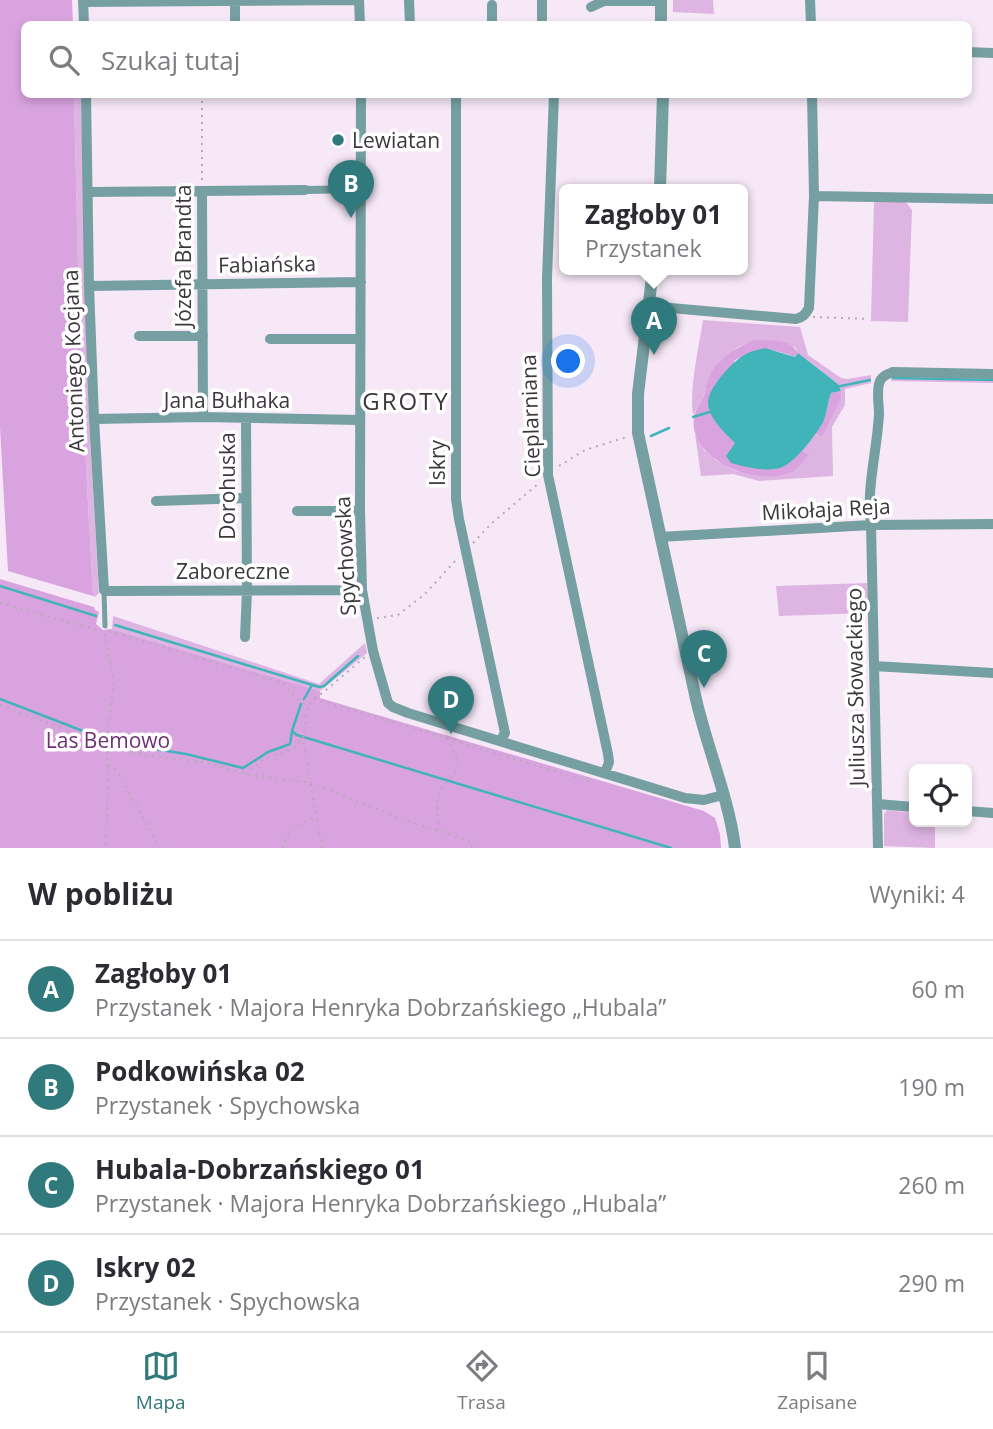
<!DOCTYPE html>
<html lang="pl">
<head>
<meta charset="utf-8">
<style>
	body { margin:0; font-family:"Open Sans",sans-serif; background:#f7f7f7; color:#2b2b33 }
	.controls { position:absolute; right:21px; bottom:21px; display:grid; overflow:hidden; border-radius:10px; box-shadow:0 4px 10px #0003 }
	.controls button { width:63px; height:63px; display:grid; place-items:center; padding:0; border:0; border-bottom:2px solid #e1e1e2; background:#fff; color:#2b2b33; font:35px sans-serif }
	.you { position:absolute; left:569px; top:362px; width:24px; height:24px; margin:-18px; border:5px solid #fff; border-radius:50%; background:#1a73e8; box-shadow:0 0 0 10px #1a73e833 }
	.badge { display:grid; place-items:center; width:46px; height:46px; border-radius:50%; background:#30797d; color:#fff; font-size:23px; font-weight:700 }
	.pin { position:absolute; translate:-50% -58px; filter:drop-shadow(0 2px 4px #0008) }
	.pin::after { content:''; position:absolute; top:37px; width:24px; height:21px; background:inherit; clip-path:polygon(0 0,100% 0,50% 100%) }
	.popup { position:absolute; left:559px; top:184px; width:189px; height:91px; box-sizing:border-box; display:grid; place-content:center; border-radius:10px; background:#fff; filter:drop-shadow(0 2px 5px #0005); font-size:23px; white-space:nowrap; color:#7c7c81 }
	.popup b { font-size:26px; color:#2b2b33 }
	.popup::after { content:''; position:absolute; left:50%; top:100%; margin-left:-14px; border:14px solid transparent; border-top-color:#fff }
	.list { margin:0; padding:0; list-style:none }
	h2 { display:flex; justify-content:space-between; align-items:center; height:91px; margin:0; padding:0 28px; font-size:30px }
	h2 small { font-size:23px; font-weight:400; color:#7c7c81 }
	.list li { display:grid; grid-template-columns:46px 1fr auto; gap:21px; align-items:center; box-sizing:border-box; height:98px; padding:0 28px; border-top:2px solid #e1e1e2 }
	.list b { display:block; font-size:26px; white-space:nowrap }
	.list p { margin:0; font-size:23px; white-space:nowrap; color:#7c7c81 }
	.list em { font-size:23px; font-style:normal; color:#7c7c81 }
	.icon { flex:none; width:38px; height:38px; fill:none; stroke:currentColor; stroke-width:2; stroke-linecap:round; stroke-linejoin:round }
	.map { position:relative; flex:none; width:993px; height:848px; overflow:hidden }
	.search { position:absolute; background:#fff; box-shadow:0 4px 10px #0003; left:21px; right:21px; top:21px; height:77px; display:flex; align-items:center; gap:18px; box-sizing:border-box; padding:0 24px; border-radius:10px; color:#7c7c81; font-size:26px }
	.sheet { height:483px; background:#fff }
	nav { display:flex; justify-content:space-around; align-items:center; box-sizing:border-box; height:98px; border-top:2px solid #e1e1e2; background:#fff; font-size:19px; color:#7c7c81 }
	nav a { display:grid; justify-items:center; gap:4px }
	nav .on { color:#30797d }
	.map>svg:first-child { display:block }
	.green { fill:#deb4e2 }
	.forest { fill:#d9a3df }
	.water { fill:#41b4ba }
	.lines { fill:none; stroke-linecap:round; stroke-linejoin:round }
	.stream { stroke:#41b4ba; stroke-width:2.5 }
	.path { stroke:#b6abb7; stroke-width:2; stroke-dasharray:2 5; stroke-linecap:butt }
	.service { stroke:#759fa1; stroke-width:5 }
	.pedestrian { stroke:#759fa1; stroke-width:8 }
	.minor { stroke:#759fa1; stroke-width:10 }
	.tertiary { stroke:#759fa1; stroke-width:12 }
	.poi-dot { fill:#30797d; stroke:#fff; stroke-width:2.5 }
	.labels { text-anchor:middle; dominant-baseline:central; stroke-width:7; stroke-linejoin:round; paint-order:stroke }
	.poi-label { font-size:21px; fill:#3c373d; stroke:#fff; text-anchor:start }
	.street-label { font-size:21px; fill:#3c373d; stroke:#fff }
	.park-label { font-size:21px; fill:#6f2f76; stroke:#fff }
	.quarter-label { font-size:24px; letter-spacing:2px; fill:#3c373d; stroke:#fff }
</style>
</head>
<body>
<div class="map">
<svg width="993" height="848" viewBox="0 0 993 848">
	<rect width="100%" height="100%" fill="#f6e8f7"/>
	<!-- green -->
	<path class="green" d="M673,0H713L714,14L673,12Z
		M74,95H81L89,417L99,593L95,597L93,596L80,351Z
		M874,202H906L912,210L908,322L871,321Z
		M703,320L800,327L808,355L841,378L847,379L871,375V383L845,389V405L832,427L833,476L759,481L733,474L701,476L695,434L704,450L717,461L736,471L757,475L808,453L802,450L815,433L822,437L841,391L838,384L798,353L795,347L753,340L738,347L720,361L709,377L703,398L693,415C689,388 699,347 703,320Z
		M892,376L993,378V383L891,381Z
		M867,583L868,613L779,616L776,586Z
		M113,616L319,684L365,643L367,653L320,691L112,629Z
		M887,810L914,813V822H935V848L884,846V814Z"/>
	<!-- forest -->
	<path class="forest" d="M0,0H72L73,24H24V94L74,95L80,351L93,596L8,571L0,427Z
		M753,340C769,341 790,338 798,353L795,357C768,348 760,345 734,361L735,443L732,448L789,463L802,450L809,454C805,459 800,466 795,470C762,490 687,461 694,417C695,410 700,404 703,398C706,391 706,383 709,377C717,359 736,348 753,340Z
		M841,391L840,400L822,437L815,433C825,422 827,407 831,393Z
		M0,579L94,607L95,610L99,612L96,624L103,630L112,629L320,691V698L704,811L715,818L720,834L721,848H0Z"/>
	<!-- water -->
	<path class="water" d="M765,348L795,357L798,353L838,384L841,391L831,393C828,402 827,411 824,420C818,433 794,464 780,468C764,472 746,467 731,463L726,456L735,443C725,433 708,418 708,402C709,387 732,362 744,355C751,351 758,350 765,348Z"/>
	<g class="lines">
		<!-- stream -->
		<path class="stream" d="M893,378L993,380
			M836,387L870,380
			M693,417L713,411
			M651,436L669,428
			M0,586L96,616
			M115,625L319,687L324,686L358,656
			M0,699L101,738
			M304,699L312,685
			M292,731L297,735L671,848
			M112,740L123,744L186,754L243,768L268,752L290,744L292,731L301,704"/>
		<!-- path -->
		<path class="path" d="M202,94V181
			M813,317L869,319
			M559,466L585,450L627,437
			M473,543L492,523L539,483
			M0,603L100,631
			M377,618L398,615L425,594L457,559
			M109,631L283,683L300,701L308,706
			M105,634L114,683L106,745L108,765L106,848
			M314,699L386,720
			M0,705L106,745L143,755L205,762L245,774L311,783L413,823L471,841L472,848
			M386,720L591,782
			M108,765L117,771L160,848
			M245,774L264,759L294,748L302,740
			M438,830C439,817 434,804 440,792C443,786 458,771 458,765C458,759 452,752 451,744L456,738
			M283,848C288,828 297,825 315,818
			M322,848L303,740L308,706L314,699L326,690L365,657"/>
		<!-- service -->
		<path class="service" d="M104,590L105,626"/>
		<!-- pedestrian -->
		<path class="pedestrian" d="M305,190L361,189"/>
		<!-- minor -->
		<path class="minor" d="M83,0L84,24
			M235,0V24
			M359,0L360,24
			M409,0L410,24
			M810,0L811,24
			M83,2L359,0
			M492,5V24
			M591,7L604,1H661
			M542,24V0
			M968,52L993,53
			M86,94L89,286L94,419L104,590L109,591L362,590
			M361,94L360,511L362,590L373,651L388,703L393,707L408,713L685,798L704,800L723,795
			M456,94V499L459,519L505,733L500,741
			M554,94L547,278L548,475L608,754L609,762L605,773
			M88,192L305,190
			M202,192L203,417
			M814,196L993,199
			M89,286L361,282
			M648,306L796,319C803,317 805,315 809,308L814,196L812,94
			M139,336H203
			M270,339H360
			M94,419L203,417L360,420
			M156,501L246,498
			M297,511H360
			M660,537L871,525L993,524
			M245,637L247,591L246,419
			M874,666L993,673
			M877,804L914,807
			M967,811L993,813
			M878,848L871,525C866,488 877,452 879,414C879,404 876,390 880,381C883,375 888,374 893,372L993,374"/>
		<!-- tertiary -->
		<path class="tertiary" d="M661,0V24
			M660,189L663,94
			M653,269L638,394V433L696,699C707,748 729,798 735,848"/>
	</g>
	<!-- markers -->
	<circle class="poi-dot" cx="338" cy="140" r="7"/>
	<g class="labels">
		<!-- poi labels -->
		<g class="poi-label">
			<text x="352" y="140">Lewiatan</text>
		</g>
		<!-- street labels -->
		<g class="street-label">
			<text transform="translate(183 256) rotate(-90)">Józefa Brandta</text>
			<text transform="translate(267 264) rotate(-1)">Fabiańska</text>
			<text transform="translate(73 361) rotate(-92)">Antoniego Kocjana</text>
			<text x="227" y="400">Jana Bułhaka</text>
			<text transform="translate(530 416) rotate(-92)">Cieplarniana</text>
			<text transform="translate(437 463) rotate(-90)">Iskry</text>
			<text transform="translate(227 486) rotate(-90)">Dorohuska</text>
			<text transform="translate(826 509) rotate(-3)">Mikołaja Reja</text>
			<text transform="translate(345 556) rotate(-93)">Spychowska</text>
			<text x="233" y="571">Zaboreczne</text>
			<text transform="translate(855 687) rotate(-91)">Juliusza Słowackiego</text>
		</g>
		<!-- park labels -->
		<g class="park-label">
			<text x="108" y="740">Las Bemowo</text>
		</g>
		<!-- quarter labels -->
		<g class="quarter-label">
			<text x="406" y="400">GROTY</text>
		</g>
	</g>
</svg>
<div class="controls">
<button><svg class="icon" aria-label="locate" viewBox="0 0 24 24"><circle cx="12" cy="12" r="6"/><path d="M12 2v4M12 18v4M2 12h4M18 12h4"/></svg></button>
</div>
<div class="you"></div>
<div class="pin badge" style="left:654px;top:355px">A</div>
<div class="popup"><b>Zagłoby 01</b>Przystanek</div>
<div class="pin badge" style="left:351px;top:218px">B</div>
<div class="pin badge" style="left:704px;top:688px">C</div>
<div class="pin badge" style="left:451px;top:734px">D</div>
<div class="search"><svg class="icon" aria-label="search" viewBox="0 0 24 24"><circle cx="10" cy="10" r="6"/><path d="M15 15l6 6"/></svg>Szukaj tutaj</div>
</div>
<section class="sheet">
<h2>W pobliżu<small>Wyniki: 4</small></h2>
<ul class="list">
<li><span class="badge">A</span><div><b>Zagłoby 01</b><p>Przystanek · Majora Henryka Dobrzańskiego „Hubala”</p></div><em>60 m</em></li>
<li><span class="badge">B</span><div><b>Podkowińska 02</b><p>Przystanek · Spychowska</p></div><em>190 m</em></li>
<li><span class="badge">C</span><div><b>Hubala-Dobrzańskiego 01</b><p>Przystanek · Majora Henryka Dobrzańskiego „Hubala”</p></div><em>260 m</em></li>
<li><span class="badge">D</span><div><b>Iskry 02</b><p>Przystanek · Spychowska</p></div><em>290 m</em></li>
</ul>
</section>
<nav>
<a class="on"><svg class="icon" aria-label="map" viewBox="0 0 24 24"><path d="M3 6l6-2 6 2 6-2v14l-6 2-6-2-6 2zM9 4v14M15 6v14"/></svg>Mapa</a>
<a><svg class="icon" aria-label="directions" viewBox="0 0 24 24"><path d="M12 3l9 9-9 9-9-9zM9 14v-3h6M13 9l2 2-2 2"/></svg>Trasa</a>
<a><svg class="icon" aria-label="saved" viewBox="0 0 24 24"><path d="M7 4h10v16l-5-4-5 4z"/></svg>Zapisane</a>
</nav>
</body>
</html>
